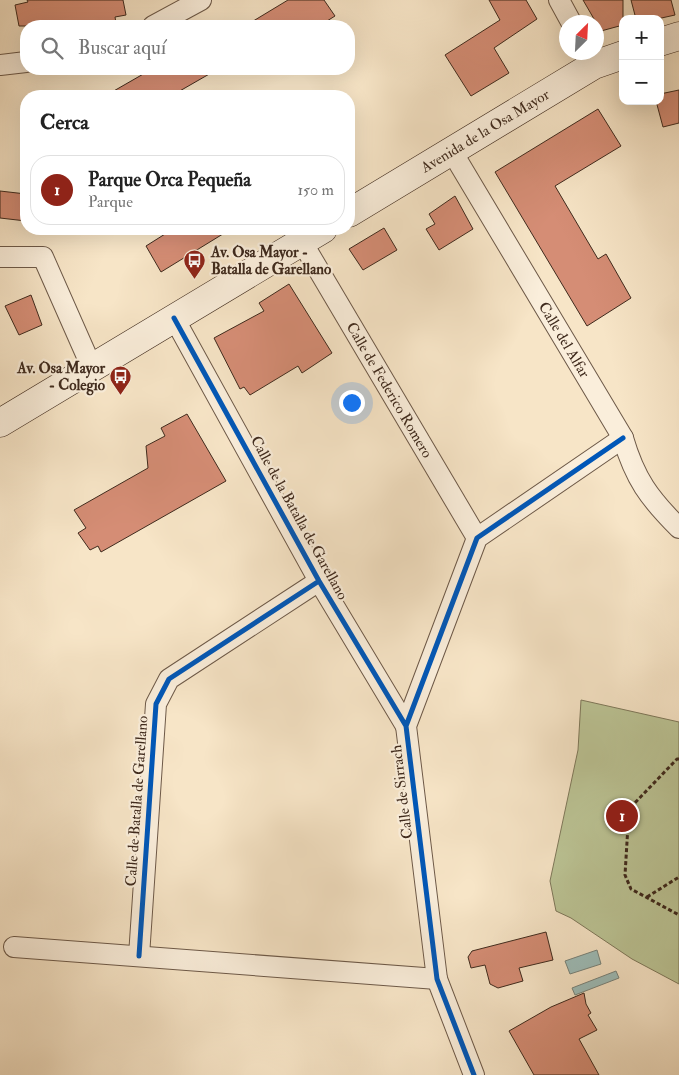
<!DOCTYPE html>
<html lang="es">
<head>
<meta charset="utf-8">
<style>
	body { margin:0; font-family:"IM FELL Double Pica",serif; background:#f6f6f6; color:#222 }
	.controls { position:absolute; right:15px; top:15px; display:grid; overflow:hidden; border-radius:10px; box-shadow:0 5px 20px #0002 }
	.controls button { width:45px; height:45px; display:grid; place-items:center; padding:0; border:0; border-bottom:1px solid #e0e0e0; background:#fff; color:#222; font:25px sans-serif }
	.compass { position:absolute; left:559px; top:15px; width:45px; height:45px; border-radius:50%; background:#fff; box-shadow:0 5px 20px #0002; rotate:24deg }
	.you { position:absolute; left:351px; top:402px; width:18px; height:18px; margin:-12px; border:4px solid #fff; border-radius:50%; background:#1a73e8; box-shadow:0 0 0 8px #1a73e833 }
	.badge { display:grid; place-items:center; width:32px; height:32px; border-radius:50%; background:#8f2418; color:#fff; font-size:16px; font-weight:700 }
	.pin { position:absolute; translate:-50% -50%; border:2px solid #fff; box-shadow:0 1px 5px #0006 }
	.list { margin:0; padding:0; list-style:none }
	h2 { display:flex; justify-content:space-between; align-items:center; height:65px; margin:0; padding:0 20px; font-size:21px }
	h2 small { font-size:16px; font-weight:400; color:#767676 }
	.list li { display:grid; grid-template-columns:32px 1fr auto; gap:15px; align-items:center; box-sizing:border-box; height:70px; margin:0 10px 10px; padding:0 10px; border:1px solid #e0e0e0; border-radius:20px }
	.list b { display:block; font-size:19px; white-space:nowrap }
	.list p { margin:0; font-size:16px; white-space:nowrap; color:#767676 }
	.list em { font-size:16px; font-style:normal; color:#767676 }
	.icon { flex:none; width:28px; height:28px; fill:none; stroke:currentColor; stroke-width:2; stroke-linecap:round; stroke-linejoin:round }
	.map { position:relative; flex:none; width:679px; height:1075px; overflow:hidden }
	.search { position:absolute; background:#fff; box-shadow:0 5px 20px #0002; left:20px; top:20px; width:335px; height:55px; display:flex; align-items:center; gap:12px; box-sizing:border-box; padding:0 18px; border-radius:20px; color:#767676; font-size:19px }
	.panel { position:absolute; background:#fff; box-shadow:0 5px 20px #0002; left:20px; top:90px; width:335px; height:145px; border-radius:20px }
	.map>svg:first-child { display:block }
	.green { fill:#bcc596; stroke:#7e785a }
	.water { fill:#9ebeba; stroke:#78837b }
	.building { fill:#d58d75; stroke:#3f2a1d }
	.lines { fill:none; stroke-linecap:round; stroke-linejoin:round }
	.street-casing { stroke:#6d5948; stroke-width:22 }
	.secondary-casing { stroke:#3f2a1d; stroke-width:29 }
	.path { stroke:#3f2a1d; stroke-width:3; stroke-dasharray:4 2.5; stroke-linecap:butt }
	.street { stroke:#faeedb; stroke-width:20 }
	.secondary { stroke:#faeedb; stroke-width:28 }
	.cycleway-casing { stroke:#faeedb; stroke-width:8 }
	.cycleway { stroke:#0057b8; stroke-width:5 }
	.labels { text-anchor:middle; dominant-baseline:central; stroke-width:4.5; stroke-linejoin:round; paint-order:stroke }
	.street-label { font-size:15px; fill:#3f2a1d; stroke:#faeedb }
	.poi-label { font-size:15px; font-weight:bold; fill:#3f2a1d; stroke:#faeedb; text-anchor:start }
</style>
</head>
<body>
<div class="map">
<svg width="679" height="1075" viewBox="0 0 679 1075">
	<rect width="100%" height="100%" fill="#f7e5c7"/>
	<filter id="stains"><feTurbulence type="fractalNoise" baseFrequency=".004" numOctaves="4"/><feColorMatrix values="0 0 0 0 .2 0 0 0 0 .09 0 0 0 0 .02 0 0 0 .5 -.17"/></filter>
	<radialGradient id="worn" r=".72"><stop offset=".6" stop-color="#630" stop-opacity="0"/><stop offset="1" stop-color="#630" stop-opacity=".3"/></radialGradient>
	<!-- green -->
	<path class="green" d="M581,700L679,722V984L632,959L571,918L556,911L550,881L578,750Z"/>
	<!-- water -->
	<path class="water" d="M597,950L601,964L570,974L565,961Z
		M616,971L619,978L575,995L572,988Z"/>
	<!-- building -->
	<path class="building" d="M27,0H123L126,15L115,17L116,23L98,26H19L15,5L28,2Z
		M288,0H324L335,16L319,26H245Z
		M489,0H526L537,19L494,48L509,73L471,96L445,55L500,20Z
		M583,0H623V25L601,31Z
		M631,0H671L675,15L657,19H636Z
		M152,69H218L171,96H105Z
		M679,90V123L663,127L656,101H660V94Z
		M598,109L621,146L555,186L598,259L606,254L631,298L587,326L495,172Z
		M0,191L26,194V221L0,218Z
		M455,196L473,229L439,250L426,229L435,224L429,214Z
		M384,228L397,250L363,270L349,249Z
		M173,229H231L161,272L146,246Z
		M289,284L332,353L302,373L298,366L250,395L244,387L240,389L214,338L264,311L259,303Z
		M31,295L42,325L19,335L5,306Z
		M187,414L226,481L101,552L98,546L90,550L78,533L86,528L74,510L148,468L146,446L165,436L161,428Z
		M546,932L553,960L519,968L523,981L498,988L490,984L485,965L471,968L468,957L472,951Z
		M584,993L586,1004L591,1013L588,1015L597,1030L579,1039L599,1075H534L509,1031L551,1007Z"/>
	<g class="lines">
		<defs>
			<g id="street">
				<path d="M559,0L571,22"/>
				<path d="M153,26L201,0"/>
				<path d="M0,65L26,62"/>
				<path id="s1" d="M451,150L623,438C635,479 649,498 679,528"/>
				<path id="s2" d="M302,242L477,538"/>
				<path d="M0,257H43L92,368"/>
				<path d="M174,318L319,581L406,726"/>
				<path d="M14,947L437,979"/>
				<path d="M139,956L156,704L169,679L319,581"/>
				<path d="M474,1075L437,979L406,726L477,538L623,438"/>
			</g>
			<g id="secondary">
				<path d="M660,42L679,36"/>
				<path id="s3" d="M349,213L594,65L623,55"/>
				<path d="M0,423L323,229"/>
			</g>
		</defs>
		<!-- street casing -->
		<use href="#street" class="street-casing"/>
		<!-- secondary casing -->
		<use href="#secondary" class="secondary-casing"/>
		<!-- path -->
		<path class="path" d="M679,759H677L629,809L625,875L631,889L679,915
			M647,897L679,877"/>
		<!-- street -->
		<use href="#street" class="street"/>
		<!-- secondary -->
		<use href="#secondary" class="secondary"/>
		<defs>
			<path id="cycleway" d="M174,318L319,581L406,726
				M139,956L156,704L169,679L319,581
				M474,1075L437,979L406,726L477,538L623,438"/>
		</defs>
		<!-- cycleway casing -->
		<use href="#cycleway" class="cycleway-casing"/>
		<!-- cycleway -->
		<use href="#cycleway" class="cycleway"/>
	</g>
	<!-- icons -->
	<defs>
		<symbol id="bus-pin" viewBox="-11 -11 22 30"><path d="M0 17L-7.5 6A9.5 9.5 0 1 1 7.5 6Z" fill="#8f2418" stroke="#faeedb"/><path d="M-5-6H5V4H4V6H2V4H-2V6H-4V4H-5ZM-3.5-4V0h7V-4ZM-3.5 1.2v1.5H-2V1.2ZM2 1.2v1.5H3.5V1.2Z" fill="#fff"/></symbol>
	</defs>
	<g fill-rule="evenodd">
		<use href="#bus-pin" x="182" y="248" width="25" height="34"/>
		<use href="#bus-pin" x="108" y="364" width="25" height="34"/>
	</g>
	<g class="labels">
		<!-- street labels -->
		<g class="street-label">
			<text stroke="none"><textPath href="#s3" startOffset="159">Avenida de la Osa Mayor</textPath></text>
			<text stroke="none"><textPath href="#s1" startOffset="221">Calle del Alfar</textPath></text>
			<text stroke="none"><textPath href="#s2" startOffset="172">Calle de Federico Romero</textPath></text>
			<text transform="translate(299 518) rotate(61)">Calle de la Batalla de Garellano</text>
			<text transform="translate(402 792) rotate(-97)">Calle de Sirrach</text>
			<text transform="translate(137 801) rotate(-86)">Calle de Batalla de Garellano</text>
		</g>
		<!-- poi labels -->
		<g class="poi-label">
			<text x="211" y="252">Av. Osa Mayor -<tspan x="211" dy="17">Batalla de Garellano</tspan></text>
			<text x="105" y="368" text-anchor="end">Av. Osa Mayor<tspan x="105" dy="17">- Colegio</tspan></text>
		</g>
	</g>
	<rect width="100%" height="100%" filter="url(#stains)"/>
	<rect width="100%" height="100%" fill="url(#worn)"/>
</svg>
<div class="controls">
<button>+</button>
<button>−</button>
</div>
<svg class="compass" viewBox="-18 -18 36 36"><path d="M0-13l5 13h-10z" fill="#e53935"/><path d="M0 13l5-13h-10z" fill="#767676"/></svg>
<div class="you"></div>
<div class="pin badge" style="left:622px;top:816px">1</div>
<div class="search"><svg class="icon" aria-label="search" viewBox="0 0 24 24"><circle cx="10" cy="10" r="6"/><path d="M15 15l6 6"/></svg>Buscar aquí</div>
<section class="panel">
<h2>Cerca<small></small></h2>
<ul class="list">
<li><span class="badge">1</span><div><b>Parque Orca Pequeña</b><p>Parque</p></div><em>150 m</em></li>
</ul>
</section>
</div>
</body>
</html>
